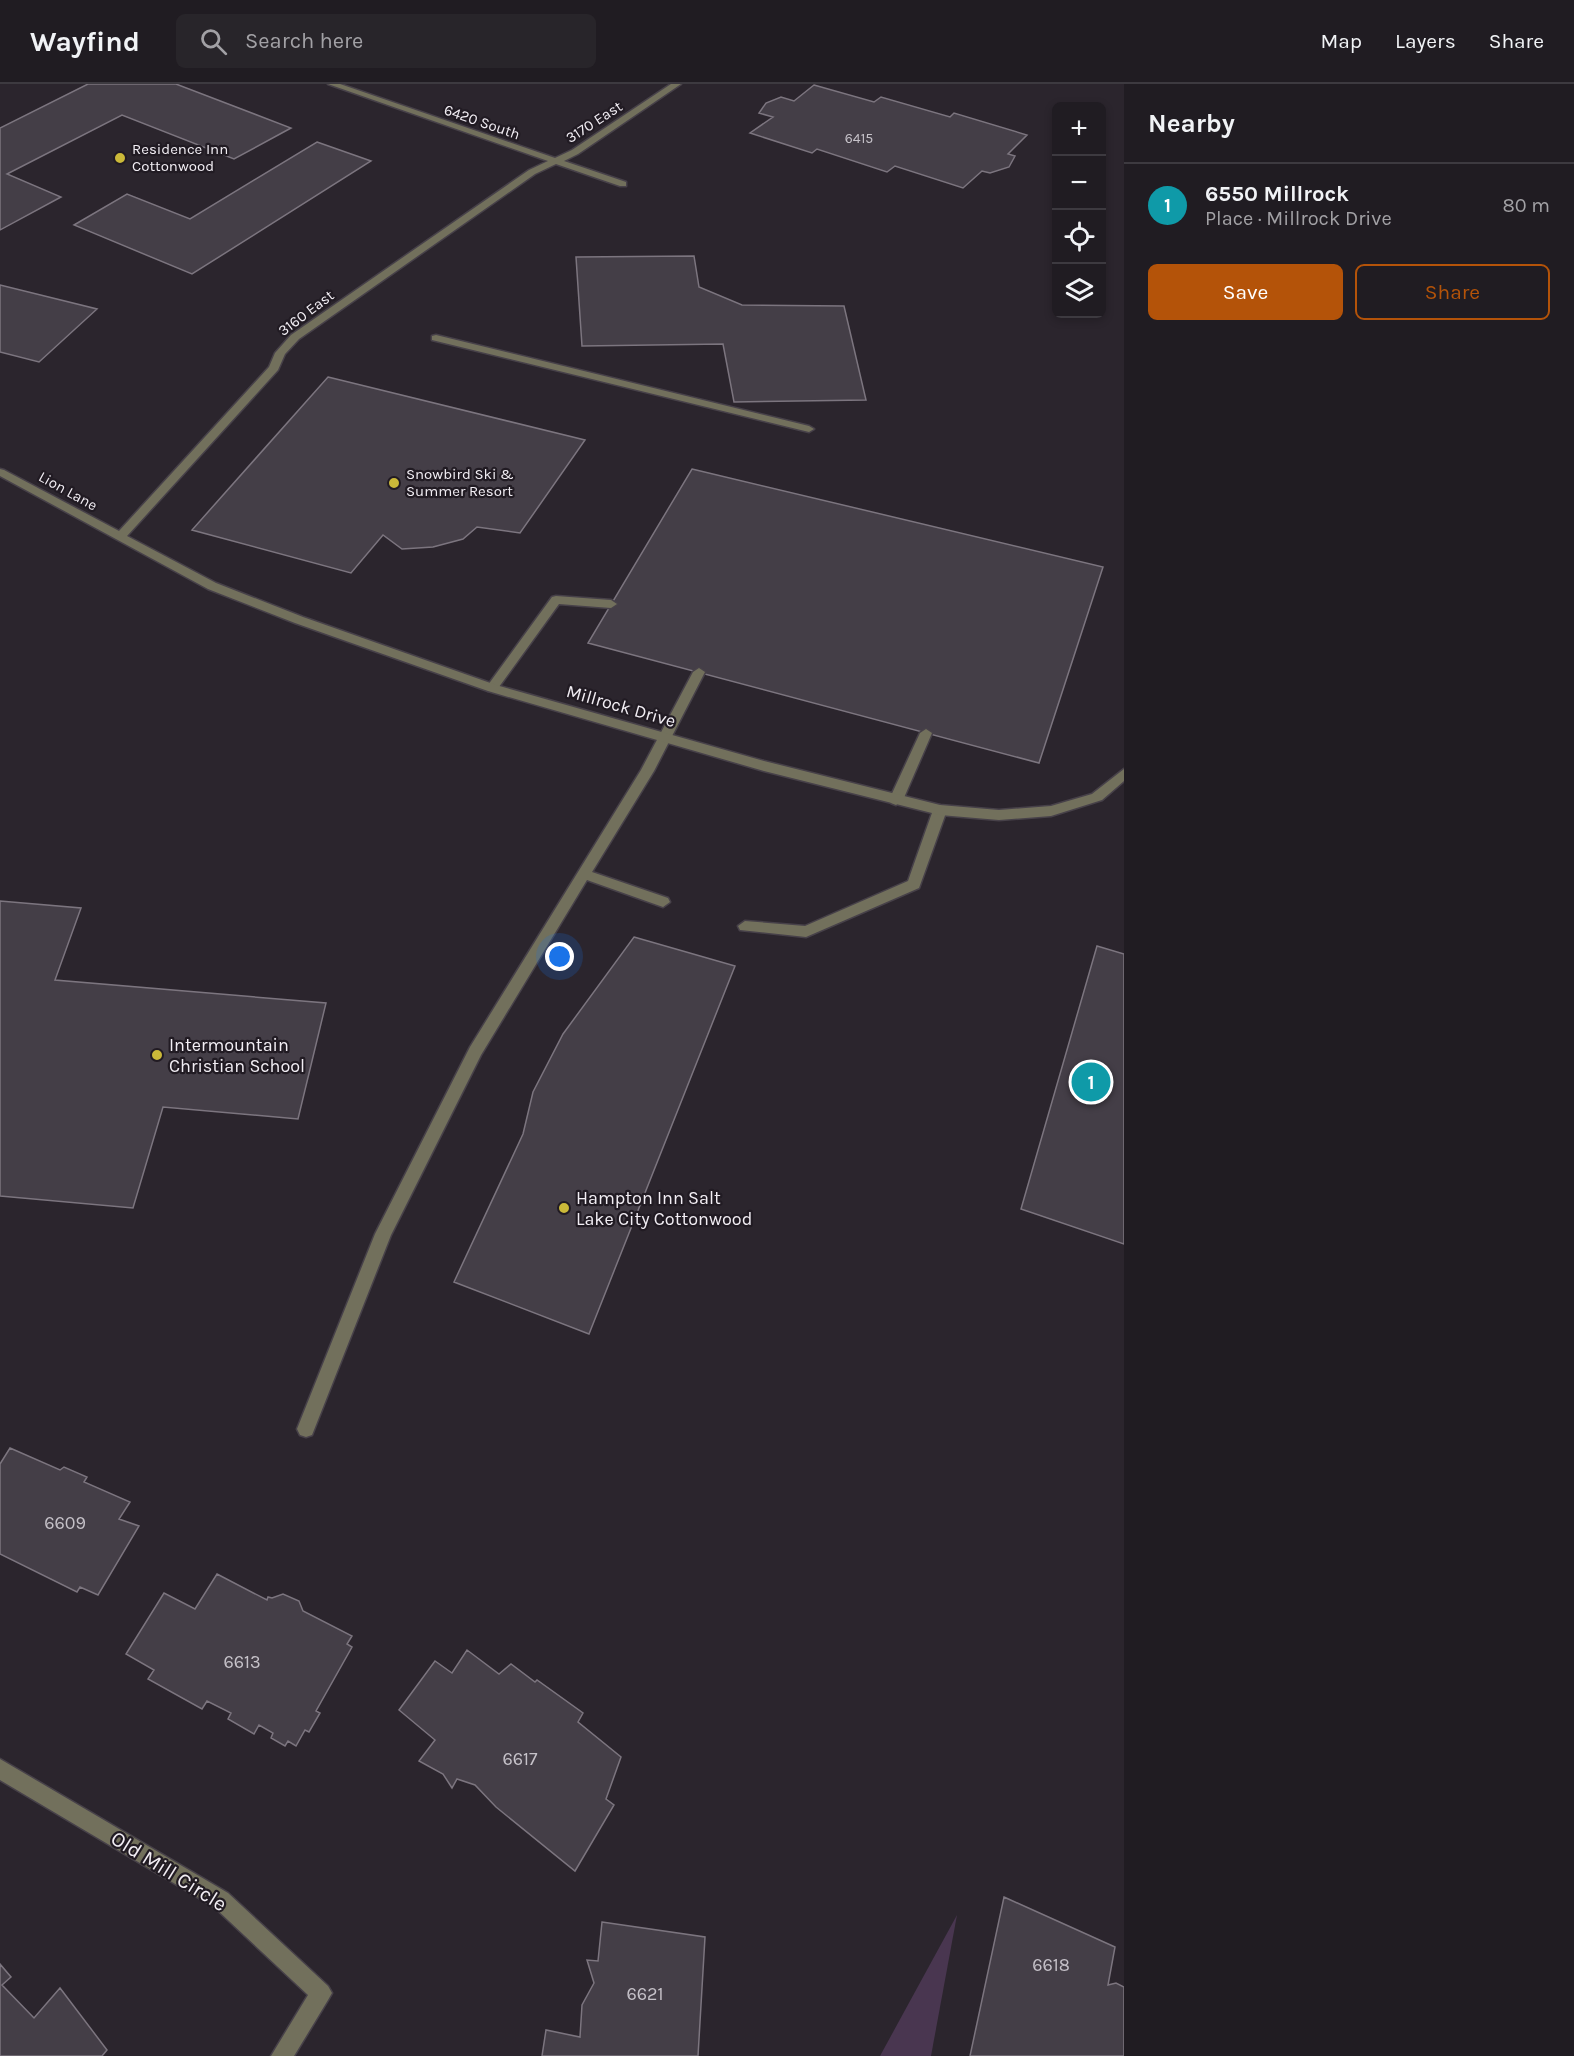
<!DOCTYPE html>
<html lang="en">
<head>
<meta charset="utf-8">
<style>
	body { margin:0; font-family:Karla,sans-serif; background:#28252a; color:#f1f3f6 }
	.controls { position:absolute; right:18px; top:18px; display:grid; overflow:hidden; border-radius:9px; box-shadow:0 3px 9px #0003 }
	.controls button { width:54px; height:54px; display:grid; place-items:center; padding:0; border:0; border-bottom:2px solid #3d3a40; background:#201c22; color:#f1f3f6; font:30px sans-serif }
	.you { position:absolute; left:560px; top:873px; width:21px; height:21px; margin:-15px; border:4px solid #fff; border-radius:50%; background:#1a73e8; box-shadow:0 0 0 9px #1a73e833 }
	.badge { display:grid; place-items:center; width:39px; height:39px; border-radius:50%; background:#b45309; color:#fff; font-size:20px; font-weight:700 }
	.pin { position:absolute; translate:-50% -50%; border:3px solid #fff; box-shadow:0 2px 6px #0006 }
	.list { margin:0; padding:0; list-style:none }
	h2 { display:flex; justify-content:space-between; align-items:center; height:78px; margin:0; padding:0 24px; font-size:26px }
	h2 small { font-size:20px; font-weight:400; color:#a2a1a5 }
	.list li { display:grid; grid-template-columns:39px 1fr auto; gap:18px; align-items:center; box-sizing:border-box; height:84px; padding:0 24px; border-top:2px solid #3d3a40 }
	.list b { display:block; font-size:22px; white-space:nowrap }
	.list p { margin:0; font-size:20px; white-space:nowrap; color:#a2a1a5 }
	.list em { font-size:20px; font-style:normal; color:#a2a1a5 }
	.actions { display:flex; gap:12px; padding:18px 24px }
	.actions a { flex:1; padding:14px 0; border:2px solid #b45309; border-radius:9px; text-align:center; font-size:21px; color:#b45309 }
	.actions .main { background:#b45309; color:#fff }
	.icon { flex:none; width:33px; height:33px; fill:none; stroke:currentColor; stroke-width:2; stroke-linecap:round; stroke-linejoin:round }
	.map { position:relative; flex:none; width:1124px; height:1972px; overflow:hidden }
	header { display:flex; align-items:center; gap:36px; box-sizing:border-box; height:84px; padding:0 30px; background:#201c22; border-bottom:2px solid #3d3a40 }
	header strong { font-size:28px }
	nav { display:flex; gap:33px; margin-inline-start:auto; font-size:21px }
	.search { width:420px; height:54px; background:#28252a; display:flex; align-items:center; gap:15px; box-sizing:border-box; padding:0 21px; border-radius:9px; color:#a2a1a5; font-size:22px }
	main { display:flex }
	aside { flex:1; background:#201c22 }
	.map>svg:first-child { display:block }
	.green { fill:#493650 }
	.building { fill:#443e47; stroke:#7c757f; stroke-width:1.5 }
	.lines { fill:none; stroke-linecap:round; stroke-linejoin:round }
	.service-casing { stroke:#474149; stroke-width:3 }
	.minor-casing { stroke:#474149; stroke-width:3 }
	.service { fill:#72705c; fill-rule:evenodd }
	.minor { fill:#72705c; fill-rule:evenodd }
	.poi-dot { fill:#cbb939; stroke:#211b23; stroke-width:2 }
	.labels { text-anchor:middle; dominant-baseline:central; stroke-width:4.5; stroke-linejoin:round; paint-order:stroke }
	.far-number-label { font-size:14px; fill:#c6c2c9 }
	.far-street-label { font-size:15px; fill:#f2eef4; stroke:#211b23 }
	.far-poi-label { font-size:15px; fill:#f2eef4; stroke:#211b23; text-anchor:start }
	.street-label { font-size:18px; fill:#f2eef4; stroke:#211b23 }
	.poi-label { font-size:18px; fill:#f2eef4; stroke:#211b23; text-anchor:start }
	.near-number-label { font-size:18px; fill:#c6c2c9 }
	.near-street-label { font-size:21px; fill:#f2eef4; stroke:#211b23 }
</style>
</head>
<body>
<header>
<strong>Wayfind</strong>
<div class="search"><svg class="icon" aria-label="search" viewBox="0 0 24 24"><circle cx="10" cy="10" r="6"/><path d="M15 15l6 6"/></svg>Search here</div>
<nav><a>Map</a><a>Layers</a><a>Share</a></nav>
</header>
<main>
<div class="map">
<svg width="1124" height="1972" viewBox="0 0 1124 1972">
	<rect width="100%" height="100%" fill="#2b252d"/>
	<!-- green -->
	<path class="green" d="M957,1831L931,1972H880Z"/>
	<!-- building -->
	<path class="building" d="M88,0H176L291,44L234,75L122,31L7,90L61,113L0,146V44Z
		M814,1L874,18L881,13L950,33L954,29L1027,51L1008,70L1015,72L1009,83L990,89L982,87L963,104L895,82L887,88L817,65L812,69L750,49L773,33L759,29L766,19L781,13L794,17Z
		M317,58L371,77L192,190L74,141L127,110L190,135Z
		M694,172L699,203L742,221L844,222L866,316L734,318L723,260L582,262L576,173Z
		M0,201L97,225L39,278L0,268Z
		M328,293L585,356L520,449L477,443L463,455L433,463L402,465L383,451L351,489L192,446Z
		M692,385L1103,483L1039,679L588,559Z
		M0,817L81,824L55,896L326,919L298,1035L163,1023L133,1124L0,1112Z
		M634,853L735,882L589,1250L454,1198L523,1050L533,1008L563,950Z
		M1097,862L1124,870V1160L1021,1125Z
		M10,1364L60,1386L64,1383L87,1393L84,1398L130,1418L119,1435L139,1442L98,1511L80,1503L77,1508L0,1470V1380Z
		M217,1490L267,1516L268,1513L272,1514L283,1510L299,1517L303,1527L352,1552L347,1560L352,1563L316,1627L320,1629L309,1648L305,1646L296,1662L288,1657L285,1662L271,1654L273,1649L259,1641L254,1650L228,1635L231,1629L207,1617L202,1625L148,1595L154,1586L126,1570L164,1509L195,1525Z
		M467,1566L499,1590L511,1580L535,1598L537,1596L583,1629L578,1638L621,1673L606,1715L614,1721L575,1787L496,1723L475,1701L457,1695L452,1704L443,1690L419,1677L435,1656L399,1626L435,1577L452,1589Z
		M1004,1813L1115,1863L1108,1901L1116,1899L1124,1903V1972H970Z
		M602,1838L705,1853L698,1972H542L546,1946L580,1953L582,1921L594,1899L587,1876L598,1877Z
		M0,1880L11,1893L2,1901L34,1934L60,1904L107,1966L102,1972H0Z"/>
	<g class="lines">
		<defs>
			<path id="service" d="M436,251L809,342L814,345L809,348L432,256V252Z
				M556,512L611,516L617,520L611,524L559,520L496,607H488V601L552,513Z
				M699,584L705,588L654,687L592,788L668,814L670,818L663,823L587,796L481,971L391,1151L312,1351L306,1353L300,1351L297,1345L375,1150L470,963L641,686L693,588Z
				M926,645L932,649L903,716L896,721L891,719L889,716L920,649Z
				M940,721L947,726L919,804L806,853L740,846L738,842L745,837L805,842L908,797L933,726Z"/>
			<path id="minor" d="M328,0H340L555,74L572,66L671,0H681L578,70L564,77L626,98V102H620L556,80L535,90L299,255L285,270L278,286L127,452L216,499L303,533L496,601L764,677L940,721L999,726L1051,722L1092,710L1124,685V697L1102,716L1051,732L999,736L940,731L764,687L488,607L295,539L208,505L0,392V385L4,386L119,447L269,283L275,269L291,251L529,86L548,77Z
				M0,1675L228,1809L328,1902L332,1909L328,1916L294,1972H271L308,1911L214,1823L0,1696Z"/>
		</defs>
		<!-- service casing -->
		<use href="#service" class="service-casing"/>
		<!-- minor casing -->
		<use href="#minor" class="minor-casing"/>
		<!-- service -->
		<use href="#service" class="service"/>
		<!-- minor -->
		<use href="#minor" class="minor"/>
	</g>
	<!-- markers -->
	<g class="poi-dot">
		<circle cx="120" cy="74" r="6"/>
		<circle cx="394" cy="399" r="6"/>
		<circle cx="157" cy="971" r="6"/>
		<circle cx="564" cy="1124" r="6"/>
	</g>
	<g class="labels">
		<!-- far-number labels -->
		<g class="far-number-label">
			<text x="859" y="54">6415</text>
		</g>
		<!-- far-street labels -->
		<g class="far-street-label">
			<text transform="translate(482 38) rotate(19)">6420 South</text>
			<text transform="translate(594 38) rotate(-33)">3170 East</text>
			<text transform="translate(306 229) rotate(-37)">3160 East</text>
			<text transform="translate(68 407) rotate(29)">Lion Lane</text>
		</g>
		<!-- far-poi labels -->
		<g class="far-poi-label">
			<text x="132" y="65">Residence Inn<tspan x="132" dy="17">Cottonwood</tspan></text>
			<text x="406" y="390">Snowbird Ski &amp;<tspan x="406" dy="17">Summer Resort</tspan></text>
		</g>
		<!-- street labels -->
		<g class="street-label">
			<text transform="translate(621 622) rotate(16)">Millrock Drive</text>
		</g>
		<!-- poi labels -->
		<g class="poi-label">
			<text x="169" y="961">Intermountain<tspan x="169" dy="21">Christian School</tspan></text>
			<text x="576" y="1114">Hampton Inn Salt<tspan x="576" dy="21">Lake City Cottonwood</tspan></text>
		</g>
		<!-- near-number labels -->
		<g class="near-number-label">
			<text x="65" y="1439">6609</text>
			<text x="242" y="1578">6613</text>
			<text x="520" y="1675">6617</text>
			<text x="1051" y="1881">6618</text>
			<text x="645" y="1910">6621</text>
		</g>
		<!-- near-street labels -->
		<g class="near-street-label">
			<text transform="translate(169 1787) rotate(32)">Old Mill Circle</text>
		</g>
	</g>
</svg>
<div class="controls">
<button>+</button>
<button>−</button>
<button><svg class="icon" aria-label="locate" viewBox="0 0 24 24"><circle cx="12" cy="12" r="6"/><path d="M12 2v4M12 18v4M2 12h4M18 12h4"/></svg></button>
<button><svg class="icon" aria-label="layers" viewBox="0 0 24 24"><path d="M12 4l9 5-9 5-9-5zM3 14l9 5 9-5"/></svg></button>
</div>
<div class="you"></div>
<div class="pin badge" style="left:1091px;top:998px;background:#0f9aa8">1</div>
</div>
<aside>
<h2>Nearby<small></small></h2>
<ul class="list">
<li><span class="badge" style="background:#0f9aa8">1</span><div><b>6550 Millrock</b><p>Place · Millrock Drive</p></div><em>80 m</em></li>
</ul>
<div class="actions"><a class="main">Save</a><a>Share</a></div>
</aside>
</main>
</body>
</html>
